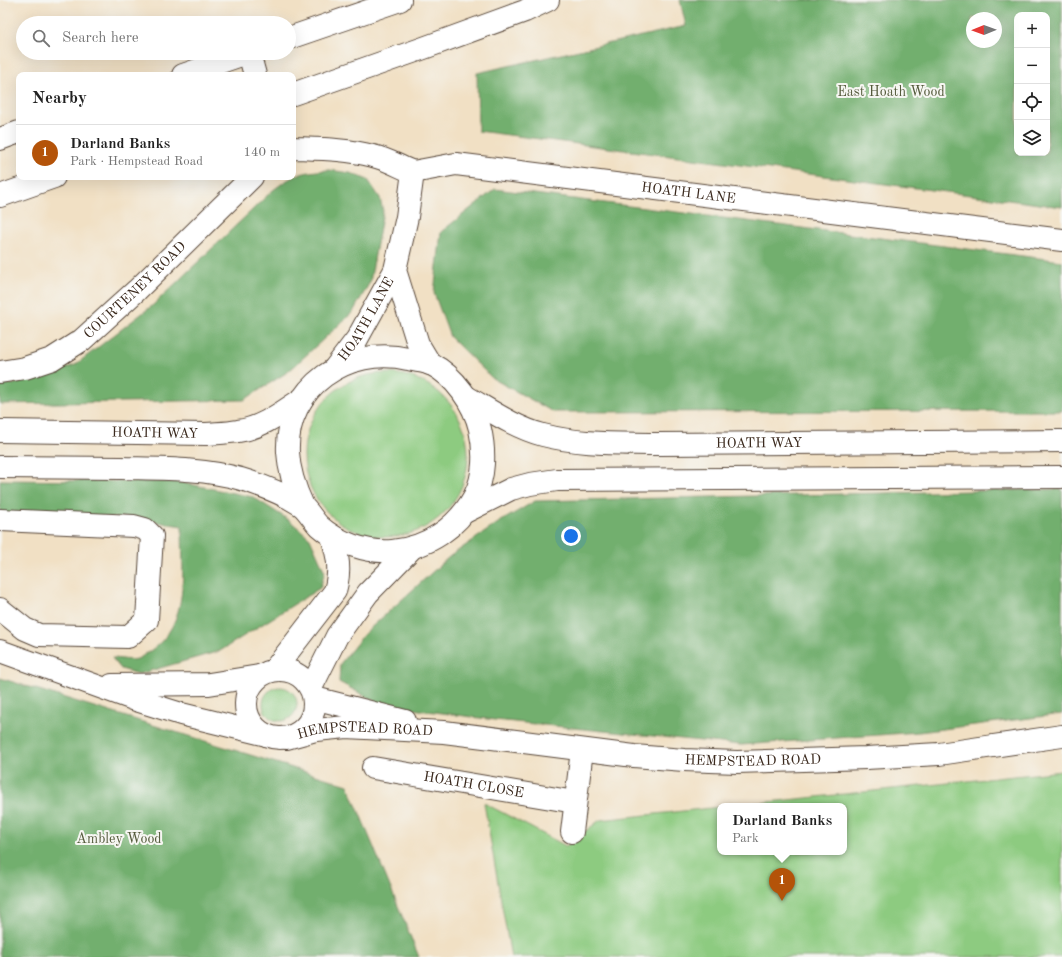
<!DOCTYPE html>
<html lang="en">
<head>
<meta charset="utf-8">
<style>
	body { margin:0; font-family:"Old Standard TT",serif; background:#f6f6f6; color:#222 }
	.controls { position:absolute; right:12px; top:12px; display:grid; overflow:hidden; border-radius:8px; box-shadow:0 4px 16px #0002 }
	.controls button { width:36px; height:36px; display:grid; place-items:center; padding:0; border:0; border-bottom:1px solid #e0e0e0; background:#fff; color:#222; font:20px sans-serif }
	.compass { position:absolute; left:966px; top:12px; width:36px; height:36px; border-radius:50%; background:#fff; box-shadow:0 4px 16px #0002; rotate:269deg }
	.you { position:absolute; left:571px; top:536px; width:14px; height:14px; margin:-10px; border:3px solid #fff; border-radius:50%; background:#1a73e8; box-shadow:0 0 0 6px #1a73e833 }
	.badge { display:grid; place-items:center; width:26px; height:26px; border-radius:50%; background:#b45309; color:#fff; font-size:13px; font-weight:700 }
	.pin { position:absolute; translate:-50% -33px; filter:drop-shadow(0 1px 2px #0008) }
	.pin::after { content:''; position:absolute; top:21px; width:14px; height:12px; background:inherit; clip-path:polygon(0 0,100% 0,50% 100%) }
	.popup { position:absolute; left:717px; top:803px; width:130px; height:52px; box-sizing:border-box; display:grid; place-content:center; border-radius:8px; background:#fff; filter:drop-shadow(0 1px 3px #0005); font-size:13px; white-space:nowrap; color:#767676 }
	.popup b { font-size:15px; color:#222 }
	.popup::after { content:''; position:absolute; left:50%; top:100%; margin-left:-8px; border:8px solid transparent; border-top-color:#fff }
	.list { margin:0; padding:0; list-style:none }
	h2 { display:flex; justify-content:space-between; align-items:center; height:52px; margin:0; padding:0 16px; font-size:17px }
	h2 small { font-size:13px; font-weight:400; color:#767676 }
	.list li { display:grid; grid-template-columns:26px 1fr auto; gap:12px; align-items:center; box-sizing:border-box; height:56px; padding:0 16px; border-top:1px solid #e0e0e0 }
	.list b { display:block; font-size:15px; white-space:nowrap }
	.list p { margin:0; font-size:13px; white-space:nowrap; color:#767676 }
	.list em { font-size:13px; font-style:normal; color:#767676 }
	.icon { flex:none; width:22px; height:22px; fill:none; stroke:currentColor; stroke-width:2; stroke-linecap:round; stroke-linejoin:round }
	.map { position:relative; flex:none; width:1062px; height:957px; overflow:hidden }
	.search { position:absolute; background:#fff; box-shadow:0 4px 16px #0002; left:16px; top:16px; width:280px; height:44px; display:flex; align-items:center; gap:10px; box-sizing:border-box; padding:0 14px; border-radius:22px; color:#767676; font-size:15px }
	.panel { position:absolute; background:#fff; box-shadow:0 4px 16px #0002; left:16px; top:72px; width:280px; height:108px; border-radius:8px }
	.map>svg:first-child { display:block }
	.green { fill:#8dcb80; stroke:#647a4f }
	.forest { fill:#72af6e; stroke:#566c46; fill-rule:evenodd }
	.lines { fill:none; stroke-linecap:round; stroke-linejoin:round }
	.minor-casing { stroke:#564537; stroke-width:24 }
	.major-casing { stroke:#564537; stroke-width:24 }
	.minor { stroke:#fff; stroke-width:22 }
	.major { stroke:#fff; stroke-width:22 }
	.labels { text-anchor:middle; dominant-baseline:central; stroke-width:4; stroke-linejoin:round; paint-order:stroke }
	.park-label { font-size:14px; fill:#545a3b; stroke:#f6f6f2 }
	.street-label { font-size:14px; fill:#3b2a1e; stroke:#f6f6f2 }
</style>
</head>
<body>
<div class="map">
<svg width="1062" height="957" viewBox="0 0 1062 957">
	<rect width="100%" height="100%" fill="#f6f6f2"/>
	<filter id="ink" filterUnits="userSpaceOnUse"><feTurbulence type="fractalNoise" baseFrequency=".025" numOctaves="2"/><feDisplacementMap in="SourceGraphic" scale="8" xChannelSelector="R" yChannelSelector="G"/><feConvolveMatrix kernelMatrix="1 2 1 2 8 2 1 2 1" color-interpolation-filters="sRGB"/></filter>
	<filter id="wash" filterUnits="userSpaceOnUse"><feTurbulence type="fractalNoise" baseFrequency=".012" numOctaves="4" result="noise"/><feDisplacementMap in="SourceGraphic" scale="16" xChannelSelector="R" yChannelSelector="G"/><feGaussianBlur stdDeviation="0.9" result="paint"/><feColorMatrix in="noise" values="0 0 0 0 0 0 0 0 0 0 0 0 0 0 0 0 0 1.4 0 .05"/><feComposite in="paint" operator="in"/></filter>
	<g filter="url(#wash)">
		<rect width="100%" height="100%" fill="#f1e0c4"/>
		<!-- green -->
		<path class="green" d="M304 455a82 82 0 1 1 164 0a82 82 0 1 1-164 0Z
			M263 704a17 17 0 1 1 34 0a17 17 0 1 1-34 0Z
			M1062,771V957H511L484,803L566,846L600,820L720,807V852H844V806H731Z"/>
		<!-- forest -->
		<path class="forest" d="M680,0H1062V207L478,131L477,73L686,26ZM1017,15H1047V153H1017ZM972,18H996V42H972Z
			M329,170L350,173L368,180L380,198L383,211L370,282L353,312L289,371L244,400L0,404V384H14L75,365L153,305L272,191C294,174 301,172 329,170Z
			M495,189L1062,261V411L553,412L492,378L450,337L434,293L441,232Z
			M0,480L179,482L253,497L289,520L310,538L325,572L320,588L220,651L139,674L121,669L112,658C119,658 131,661 137,659C141,658 146,653 150,651C191,624 182,569 182,526L132,518L0,515Z
			M1062,489V714L919,732L741,745L495,720L382,705L339,682L340,664L365,633L449,557L498,523L535,501Z
			M0,678L348,785L419,957H0Z"/>
	</g>
	<g filter="url(#ink)">
		<g class="lines">
			<defs>
				<g id="minor">
					<path d="M289,38L400,0"/>
					<path d="M249,53L255,75"/>
					<path d="M183,75L247,53"/>
					<path d="M293,94L421,49L525,11L548,0"/>
					<path d="M0,139L19,132"/>
					<path d="M293,148C320,149 347,149 373,156C387,159 400,167 413,172"/>
					<path id="s1" d="M413,172L456,164L1062,240"/>
					<path d="M0,196L54,177"/>
					<path d="M395,270L418,344L430,364"/>
					<path id="s2" d="M335,368L357,339L395,270L407,217L413,172"/>
					<path id="s3" d="M0,372L25,368L52,359L82,340L137,290L252,177"/>
					<path d="M0,520L134,526L145,529L152,536L147,620L128,637L39,635L25,629L0,609"/>
					<path d="M0,651L133,699L181,714L263,734"/>
					<circle cx="280" cy="704" r="34"/>
					<path d="M274,670L335,591C341,569 338,557 332,536"/>
					<path d="M112,685L209,684L259,676"/>
					<path d="M311,688L337,636L368,593L411,549"/>
					<path d="M314,698L405,721"/>
					<path id="s4" d="M287,738L316,730L346,727L444,732L634,756L684,760L737,762L866,758L939,754L1062,736"/>
					<path id="s5" d="M373,768L575,802"/>
					<path d="M572,832L582,750"/>
				</g>
				<g id="major">
					<path id="s6" d="M467,397C491,411 516,428 543,435C581,445 621,443 659,444L1062,441"/>
					<path id="s7" d="M0,431L206,434C217,433 227,433 238,431C262,428 282,412 302,399"/>
					<path d="M0,467C40,467 81,468 121,468C160,469 203,468 241,479C261,485 284,494 301,505C308,510 313,520 319,526C338,543 367,553 392,551C427,548 457,528 474,497C485,477 485,451 480,429C474,404 455,376 431,364C424,361 415,361 408,359C348,345 285,387 288,452C289,472 295,489 303,506"/>
					<path d="M465,512L511,489L530,484L557,480L1062,477"/>
				</g>
			</defs>
			<!-- minor casing -->
			<use href="#minor" class="minor-casing"/>
			<!-- major casing -->
			<use href="#major" class="major-casing"/>
			<!-- minor -->
			<use href="#minor" class="minor"/>
			<!-- major -->
			<use href="#major" class="major"/>
		</g>
	</g>
	<g class="labels">
		<!-- park labels -->
		<g class="park-label">
			<text x="891" y="92">East Hoath Wood</text>
			<text x="119" y="839">Ambley Wood</text>
		</g>
		<!-- street labels -->
		<g class="street-label">
			<text stroke="none"><textPath href="#s1" startOffset="278">HOATH LANE</textPath></text>
			<text stroke="none"><textPath href="#s3" startOffset="162">COURTENEY ROAD</textPath></text>
			<text stroke="none"><textPath href="#s2" startOffset="58">HOATH LANE</textPath></text>
			<text stroke="none"><textPath href="#s7" startOffset="155">HOATH WAY</textPath></text>
			<text stroke="none"><textPath href="#s6" startOffset="302">HOATH WAY</textPath></text>
			<text stroke="none"><textPath href="#s4" startOffset="79">HEMPSTEAD ROAD</textPath></text>
			<text stroke="none"><textPath href="#s4" startOffset="469">HEMPSTEAD ROAD</textPath></text>
			<text stroke="none"><textPath href="#s5" startOffset="102">HOATH CLOSE</textPath></text>
		</g>
	</g>
</svg>
<div class="controls">
<button>+</button>
<button>−</button>
<button><svg class="icon" aria-label="locate" viewBox="0 0 24 24"><circle cx="12" cy="12" r="6"/><path d="M12 2v4M12 18v4M2 12h4M18 12h4"/></svg></button>
<button><svg class="icon" aria-label="layers" viewBox="0 0 24 24"><path d="M12 4l9 5-9 5-9-5zM3 14l9 5 9-5"/></svg></button>
</div>
<svg class="compass" viewBox="-18 -18 36 36"><path d="M0-13l5 13h-10z" fill="#e53935"/><path d="M0 13l5-13h-10z" fill="#767676"/></svg>
<div class="you"></div>
<div class="pin badge" style="left:782px;top:901px">1</div>
<div class="popup"><b>Darland Banks</b>Park</div>
<div class="search"><svg class="icon" aria-label="search" viewBox="0 0 24 24"><circle cx="10" cy="10" r="6"/><path d="M15 15l6 6"/></svg>Search here</div>
<section class="panel">
<h2>Nearby<small></small></h2>
<ul class="list">
<li><span class="badge">1</span><div><b>Darland Banks</b><p>Park · Hempstead Road</p></div><em>140 m</em></li>
</ul>
</section>
</div>
</body>
</html>
